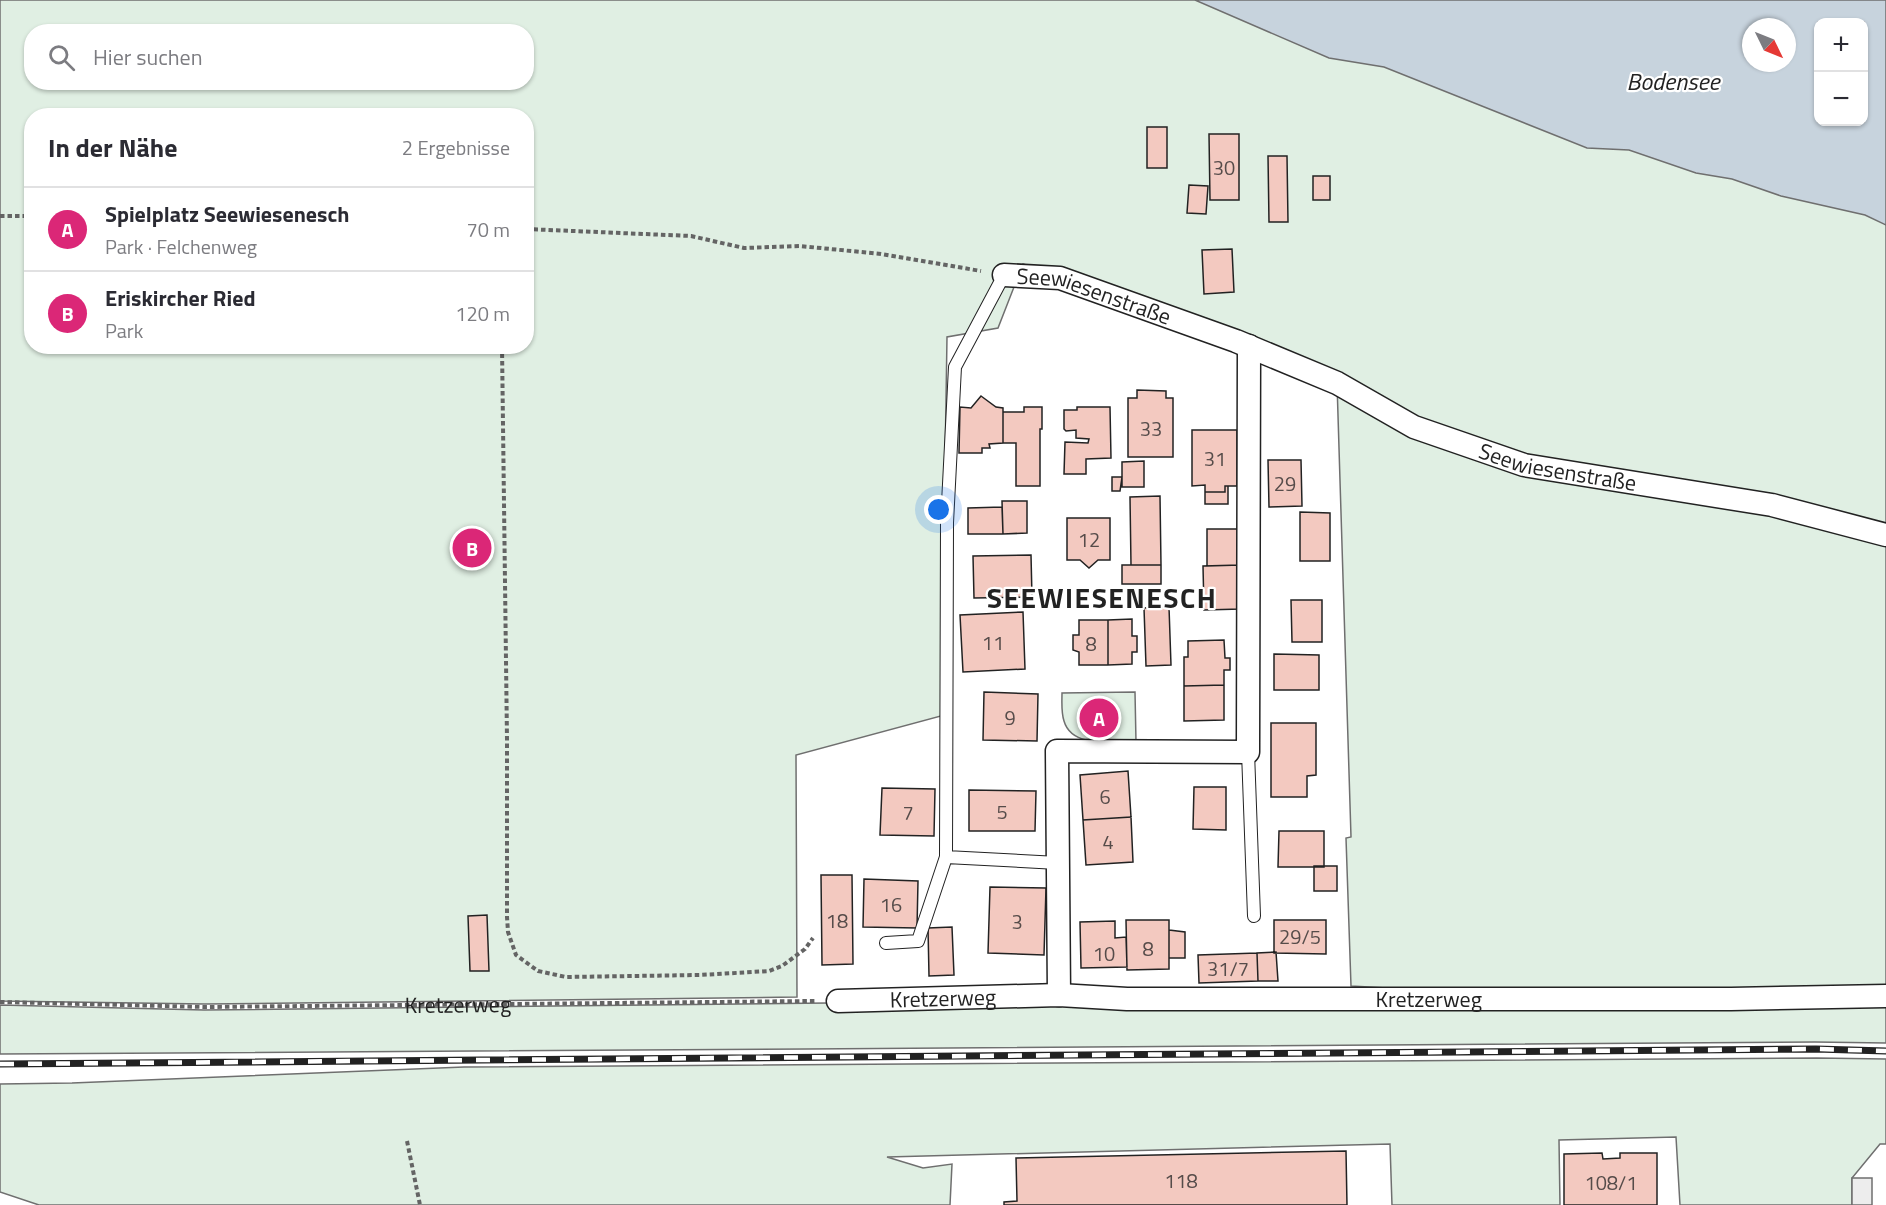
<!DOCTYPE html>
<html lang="de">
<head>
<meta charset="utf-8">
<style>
	body { margin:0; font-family:"Titillium Web",sans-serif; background:#f2f2f3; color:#2b2b33 }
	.controls { position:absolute; right:18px; top:18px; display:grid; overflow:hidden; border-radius:12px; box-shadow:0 2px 4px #0004 }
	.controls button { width:54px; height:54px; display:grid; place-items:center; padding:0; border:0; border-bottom:2px solid #e1e1e2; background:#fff; color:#2b2b33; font:30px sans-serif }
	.compass { position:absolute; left:1742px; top:18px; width:54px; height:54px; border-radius:50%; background:#fff; box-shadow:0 2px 4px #0004; rotate:133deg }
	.you { position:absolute; left:939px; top:510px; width:21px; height:21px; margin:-15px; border:4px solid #fff; border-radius:50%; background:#1a73e8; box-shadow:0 0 0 9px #1a73e833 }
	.badge { display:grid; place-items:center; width:39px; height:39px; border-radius:50%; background:#db2777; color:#fff; font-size:20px; font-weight:700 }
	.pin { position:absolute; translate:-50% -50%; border:3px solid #fff; box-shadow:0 2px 6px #0006 }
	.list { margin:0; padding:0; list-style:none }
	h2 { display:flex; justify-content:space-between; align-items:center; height:78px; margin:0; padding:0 24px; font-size:26px }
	h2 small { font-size:20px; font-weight:400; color:#7c7c81 }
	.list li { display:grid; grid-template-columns:39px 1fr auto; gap:18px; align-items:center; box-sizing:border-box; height:84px; padding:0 24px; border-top:2px solid #e1e1e2 }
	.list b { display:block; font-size:22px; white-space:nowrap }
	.list p { margin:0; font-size:20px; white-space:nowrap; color:#7c7c81 }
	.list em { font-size:20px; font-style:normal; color:#7c7c81 }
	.icon { flex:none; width:33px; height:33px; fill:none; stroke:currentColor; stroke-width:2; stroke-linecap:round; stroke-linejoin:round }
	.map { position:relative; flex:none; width:1886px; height:1205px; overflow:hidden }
	.search { position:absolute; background:#fff; box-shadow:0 2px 4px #0004; left:24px; top:24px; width:510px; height:66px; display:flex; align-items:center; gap:15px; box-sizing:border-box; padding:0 21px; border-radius:24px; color:#7c7c81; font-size:22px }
	.panel { position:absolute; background:#fff; box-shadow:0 2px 4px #0004; left:24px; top:108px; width:510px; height:246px; border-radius:24px }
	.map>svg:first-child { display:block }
	.green { fill:#e0efe3; stroke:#6f6f6f; stroke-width:1.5; fill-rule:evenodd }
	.parking { fill:#ededed; stroke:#6f6f6f; stroke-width:1.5 }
	.water { fill:#c7d3dd; stroke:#6f6f6f; stroke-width:1.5; fill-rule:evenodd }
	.building { fill:#f3c9c0; stroke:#222; stroke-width:1.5 }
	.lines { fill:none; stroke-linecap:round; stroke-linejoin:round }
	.lane-casing { stroke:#222; stroke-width:14 }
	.street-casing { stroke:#222; stroke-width:25 }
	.path { stroke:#646464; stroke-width:4; stroke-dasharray:4.5 3; stroke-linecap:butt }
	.lane { stroke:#fff; stroke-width:12 }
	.street { stroke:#fff; stroke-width:22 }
	.rail-casing { stroke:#222; stroke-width:7 }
	.rail { stroke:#fff; stroke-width:4.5; stroke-dasharray:14; stroke-linecap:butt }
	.labels { text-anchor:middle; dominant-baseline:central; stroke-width:4.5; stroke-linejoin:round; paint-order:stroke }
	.number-label { font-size:20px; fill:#564c4a }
	.street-label { font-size:22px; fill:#222; stroke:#fff }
	.water-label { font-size:24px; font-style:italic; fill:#222; stroke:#fff }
	.district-label { font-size:28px; font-weight:bold; letter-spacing:1.5px; fill:#222; stroke:#fff }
</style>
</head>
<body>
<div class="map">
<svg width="1886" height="1205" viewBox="0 0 1886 1205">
	<rect width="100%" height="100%" fill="#fff"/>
	<!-- green -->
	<path class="green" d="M0,0H1886V990L1387,988L1351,986L1346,838L1351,837L1337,383L1240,337L1023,264L998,328L947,337L941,716L796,755L797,997L205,1004L0,1001ZM1818,22H1864V122H1818ZM1751,27H1787V63H1751ZM32,32H526V82H32ZM32,116H526V346H32Z
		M1135,692L1136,742C1114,741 1072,749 1064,721C1061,712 1062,702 1062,693Z
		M1886,1001V1043L1815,1042C1210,1048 605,1049 0,1054V1005L204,1010L828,1003Z
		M1817,1058L1886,1059V1144H1880L1852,1178V1205H1680L1676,1137L1559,1140L1560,1205H1392L1390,1144L887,1157L923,1168L952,1164L950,1205H39L0,1192V1084L72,1083L464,1067Z"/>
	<!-- parking -->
	<path class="parking" d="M1852,1178H1872V1205H1852Z"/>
	<!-- water -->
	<path class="water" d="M1195,0H1886V225L1865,215L1781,196L1732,179L1696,173L1629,150L1587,148L1384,67L1329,58ZM1818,22H1864V122H1818ZM1751,27H1787V63H1751Z"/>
	<!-- building -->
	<path class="building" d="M1147,127H1167V168H1147Z
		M1209,134H1239V200H1210Z
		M1268,156H1287L1288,222H1269Z
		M1313,176H1330V200H1313Z
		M1189,185L1208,186L1206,214L1187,213Z
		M1232,249L1234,292L1204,294L1202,250Z
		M1137,390L1166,391V398H1173V457H1128V398H1137Z
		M981,396L996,407L1003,408V443L989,444L990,448H982V453H959L960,407L971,408Z
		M1024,407H1042V429H1040V486H1016V443H1003V412H1024Z
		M1077,407H1110L1111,458L1086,459V474H1064L1065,442L1088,443L1089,439L1076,438V430L1066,431L1064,429V410H1077Z
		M1192,430H1237V486H1225V492H1205V485L1192,486Z
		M1268,460H1301L1302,506L1269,507Z
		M1144,461V487H1122V462Z
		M1112,477H1122L1120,491H1112Z
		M1225,486H1228V504H1205V492H1225Z
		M1160,496L1161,565H1131L1130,497Z
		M1002,501H1027V533L1003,534Z
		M1002,507L1003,534H968V508Z
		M1300,512L1330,513V561H1300Z
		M1067,518H1110V560H1098L1089,568L1080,560H1067Z
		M1207,529H1240V565L1207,566Z
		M1031,555L1032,597L974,598L973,556Z
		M1122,565H1161V584H1122Z
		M1240,565L1241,609L1204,610L1203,566Z
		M1291,600H1322V642H1292Z
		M1169,607L1171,665L1146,666L1144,608Z
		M1023,612L1025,669L963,672L960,615Z
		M1132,619V636H1137V652H1132V664L1108,665V620Z
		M1079,620H1108V665H1079V652L1073,650V635H1079Z
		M1224,640L1225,658H1230V670H1224V685L1184,686V657H1188V641Z
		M1274,654L1319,655V690H1274Z
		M1224,685V720L1184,721V686Z
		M984,692L1038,694L1037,741L983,740Z
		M1271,723H1316V775L1307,776V797H1271Z
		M1128,771L1131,817L1083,820L1080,775Z
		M1194,787H1226V830L1193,829Z
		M882,788L935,789L934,836L880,835Z
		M969,790L1036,791L1035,831H969Z
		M1131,817L1133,862L1086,865L1083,820Z
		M1279,831H1324V867H1278Z
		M1314,866H1337V891H1314Z
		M821,875H852L853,964L822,965Z
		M864,879L918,881L917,928L863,927Z
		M990,887L1046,888L1044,955L988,953Z
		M487,915L489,971H470L468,916Z
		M1126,920H1169V969L1127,970Z
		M1274,920H1326V954L1274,953Z
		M1115,921V938L1126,937L1127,967L1081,968L1080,922Z
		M952,927L954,975L929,976L928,928Z
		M1169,930L1185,932V958H1169Z
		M1276,952L1278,981H1258L1257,953Z
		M1257,953L1258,981L1199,983L1198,955Z
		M1346,1151L1347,1205H1004V1202L1017,1201L1016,1158Z
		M1602,1153L1603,1159L1620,1158V1153H1657V1205H1564V1154Z"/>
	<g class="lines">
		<defs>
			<path id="lane" d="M1248,752L1254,916
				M946,857L947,523L955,367L1004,275
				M886,943L918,941L946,857L1058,863"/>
			<g id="street">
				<path id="s2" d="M1004,275L1060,278L1236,341L1337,383L1414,427L1524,465L1772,505L1886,535"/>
				<path d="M1059,995L1057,751L1248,752L1249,346"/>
				<path id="s3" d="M838,1001L1059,995L1127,999H1731L1886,996"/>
			</g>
		</defs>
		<!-- lane casing -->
		<use href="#lane" class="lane-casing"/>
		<!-- street casing -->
		<use href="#street" class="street-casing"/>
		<!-- path -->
		<g class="path">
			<path d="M0,216H32"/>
			<path d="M526,229L691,236L744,248L800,246L881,254L981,271"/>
			<path d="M502,346L507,739V917L508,932L516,955L538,971L566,977L700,975L769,971L782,966L805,949L813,938"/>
			<path id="s1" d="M0,1002L205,1007L815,1001"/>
			<path d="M407,1141L420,1205"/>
		</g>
		<!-- lane -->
		<use href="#lane" class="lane"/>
		<!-- street -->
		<use href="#street" class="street"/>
		<defs>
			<path id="rail" d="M0,1064L1816,1049L1886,1051"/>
		</defs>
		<!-- rail casing -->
		<use href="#rail" class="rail-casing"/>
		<!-- rail -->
		<use href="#rail" class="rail"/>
	</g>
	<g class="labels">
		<!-- number labels -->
		<g class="number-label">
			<text x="1224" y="167">30</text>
			<text x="1151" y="428">33</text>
			<text x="1215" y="458">31</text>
			<text x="1285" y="483">29</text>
			<text x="1089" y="539">12</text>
			<text x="993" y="642">11</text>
			<text x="1091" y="643">8</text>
			<text x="1010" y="717">9</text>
			<text x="1105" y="796">6</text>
			<text x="1002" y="811">5</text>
			<text x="908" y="812">7</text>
			<text x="1108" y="841">4</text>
			<text x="891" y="904">16</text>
			<text x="837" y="920">18</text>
			<text x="1017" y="921">3</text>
			<text x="1300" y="936">29/5</text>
			<text x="1148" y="948">8</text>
			<text x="1104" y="953">10</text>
			<text x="1228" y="968">31/7</text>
			<text x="1181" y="1180">118</text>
			<text x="1611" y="1182">108/1</text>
		</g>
		<!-- street labels -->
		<g class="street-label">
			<text stroke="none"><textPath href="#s2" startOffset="93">Seewiesenstraße</textPath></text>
			<text stroke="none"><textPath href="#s2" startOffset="591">Seewiesenstraße</textPath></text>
			<text stroke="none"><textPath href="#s3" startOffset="105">Kretzerweg</textPath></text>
			<text stroke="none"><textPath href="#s3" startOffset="591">Kretzerweg</textPath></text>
			<text stroke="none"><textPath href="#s1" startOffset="458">Kretzerweg</textPath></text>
		</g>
		<!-- water labels -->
		<g class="water-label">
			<text x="1673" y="81">Bodensee</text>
		</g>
		<!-- district labels -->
		<g class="district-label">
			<text x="1102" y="597">SEEWIESENESCH</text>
		</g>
	</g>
</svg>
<div class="controls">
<button>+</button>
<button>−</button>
</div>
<svg class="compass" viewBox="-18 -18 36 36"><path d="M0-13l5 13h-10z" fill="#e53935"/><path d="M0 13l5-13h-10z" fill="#7c7c81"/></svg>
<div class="you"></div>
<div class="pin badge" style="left:1099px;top:718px">A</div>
<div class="pin badge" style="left:472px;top:548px">B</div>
<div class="search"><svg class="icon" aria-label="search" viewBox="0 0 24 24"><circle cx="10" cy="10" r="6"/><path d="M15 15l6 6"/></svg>Hier suchen</div>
<section class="panel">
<h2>In der Nähe<small>2 Ergebnisse</small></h2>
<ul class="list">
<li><span class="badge">A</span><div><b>Spielplatz Seewiesenesch</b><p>Park · Felchenweg</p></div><em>70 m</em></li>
<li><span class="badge">B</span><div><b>Eriskircher Ried</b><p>Park</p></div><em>120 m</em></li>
</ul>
</section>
</div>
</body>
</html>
